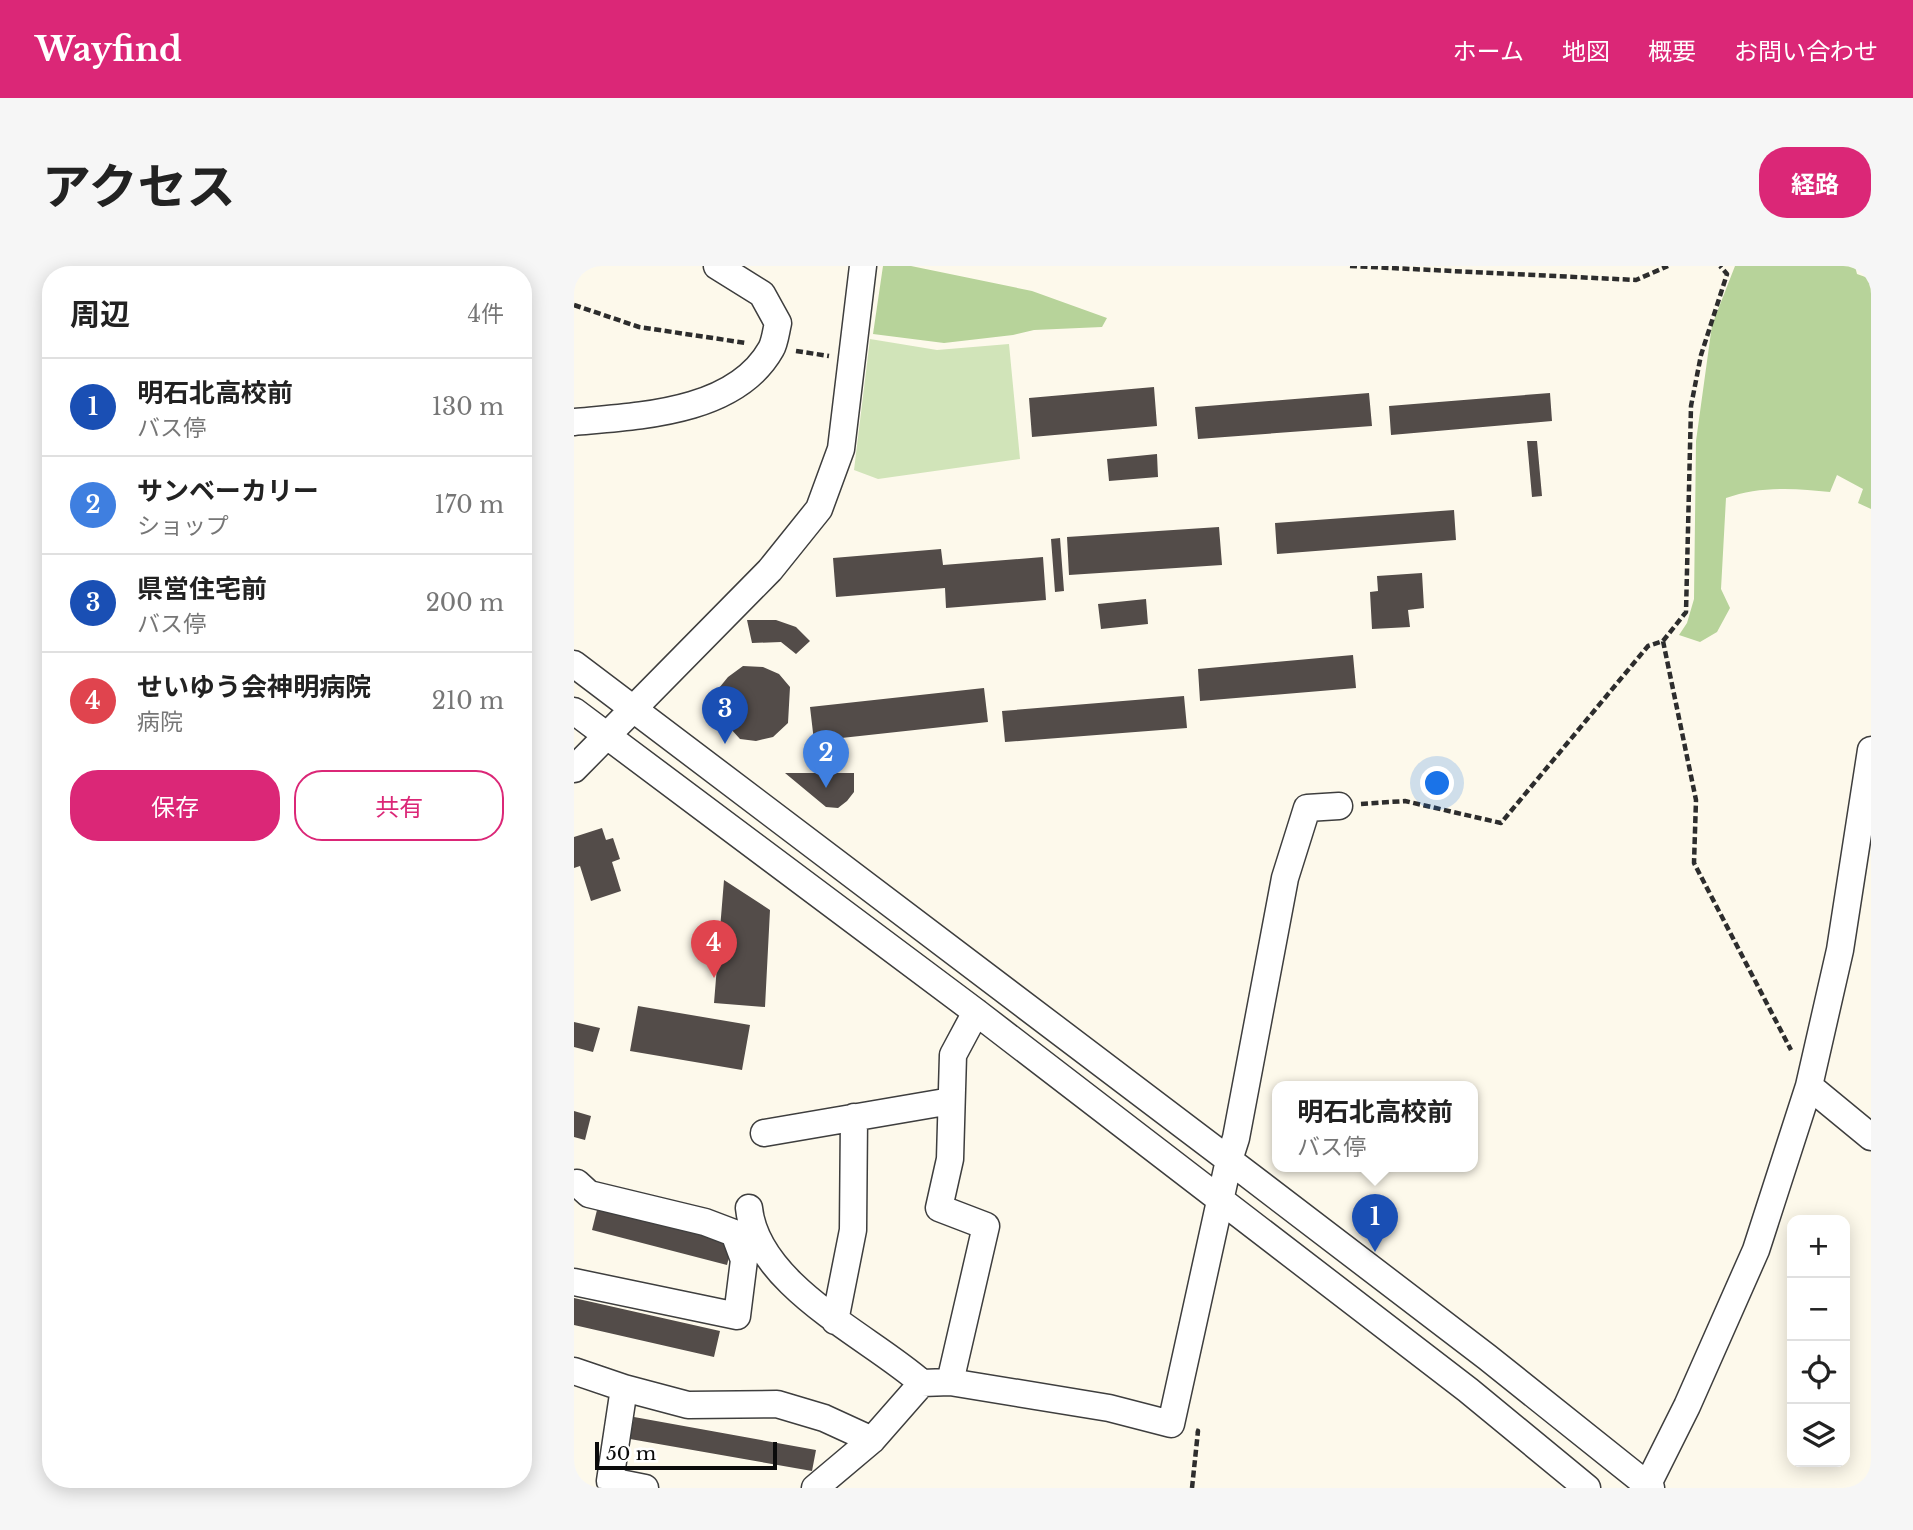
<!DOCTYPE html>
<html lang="ja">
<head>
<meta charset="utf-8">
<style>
	body { margin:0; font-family:"Libre Baskerville","Noto Sans JP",serif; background:#f6f6f6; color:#222 }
	.controls { position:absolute; right:21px; bottom:21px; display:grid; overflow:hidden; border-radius:14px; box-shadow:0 4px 18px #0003 }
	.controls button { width:63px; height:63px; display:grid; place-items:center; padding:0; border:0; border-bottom:2px solid #e0e0e0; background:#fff; color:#222; font:35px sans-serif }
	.scale { position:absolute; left:21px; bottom:18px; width:182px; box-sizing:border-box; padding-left:7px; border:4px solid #0b0b0b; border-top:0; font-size:19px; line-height:24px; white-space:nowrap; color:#0b0b0b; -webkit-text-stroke:5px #fff; paint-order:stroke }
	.you { position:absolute; left:864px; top:518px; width:24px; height:24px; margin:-18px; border:5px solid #fff; border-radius:50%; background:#1a73e8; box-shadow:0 0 0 10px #1a73e833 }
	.badge { display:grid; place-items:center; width:46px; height:46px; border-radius:50%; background:#db2777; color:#fff; font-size:23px; font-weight:700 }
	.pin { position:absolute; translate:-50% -58px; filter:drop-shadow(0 2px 4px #0008) }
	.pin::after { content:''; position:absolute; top:37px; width:24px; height:21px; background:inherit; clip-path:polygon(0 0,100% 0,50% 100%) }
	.popup { position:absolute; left:698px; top:815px; width:206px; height:91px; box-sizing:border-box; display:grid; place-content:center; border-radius:14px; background:#fff; filter:drop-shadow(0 2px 5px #0005); font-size:23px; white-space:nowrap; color:#767676 }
	.popup b { font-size:26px; color:#222 }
	.popup::after { content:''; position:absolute; left:50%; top:100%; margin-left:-14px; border:14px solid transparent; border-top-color:#fff }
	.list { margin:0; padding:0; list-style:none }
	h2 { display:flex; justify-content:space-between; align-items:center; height:91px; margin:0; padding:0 28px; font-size:30px }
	h2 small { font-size:23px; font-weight:400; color:#767676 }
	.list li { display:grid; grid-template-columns:46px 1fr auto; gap:21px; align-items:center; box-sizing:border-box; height:98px; padding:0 28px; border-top:2px solid #e0e0e0 }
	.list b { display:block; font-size:26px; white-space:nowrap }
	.list p { margin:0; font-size:23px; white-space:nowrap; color:#767676 }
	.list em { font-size:23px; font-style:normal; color:#767676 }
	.actions { display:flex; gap:14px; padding:21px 28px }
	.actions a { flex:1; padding:16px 0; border:2px solid #db2777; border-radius:28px; text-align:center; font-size:24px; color:#db2777 }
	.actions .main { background:#db2777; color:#fff }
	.icon { flex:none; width:38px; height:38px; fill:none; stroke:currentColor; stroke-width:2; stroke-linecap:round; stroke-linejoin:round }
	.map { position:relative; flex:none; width:1297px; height:1222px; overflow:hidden; border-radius:28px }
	header { display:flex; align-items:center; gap:42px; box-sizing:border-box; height:98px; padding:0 35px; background:#db2777; color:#fff }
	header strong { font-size:33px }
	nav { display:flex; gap:38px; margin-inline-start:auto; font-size:24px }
	.intro { display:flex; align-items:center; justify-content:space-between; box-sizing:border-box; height:168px; padding:0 42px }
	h1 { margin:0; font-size:49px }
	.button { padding:18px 32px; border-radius:28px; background:#db2777; color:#fff; font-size:24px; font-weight:700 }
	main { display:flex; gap:42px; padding:0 42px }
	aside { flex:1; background:#fff; border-radius:28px; box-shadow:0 4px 18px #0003 }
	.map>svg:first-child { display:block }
	.green { fill:#d1e4b9 }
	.forest { fill:#b7d39a }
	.building { fill:#534c49 }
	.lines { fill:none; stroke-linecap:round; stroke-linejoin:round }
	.minor-casing { stroke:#3e3e3e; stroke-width:29 }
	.path { stroke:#2d2d2d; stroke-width:4.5; stroke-dasharray:7 3.5; stroke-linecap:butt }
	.minor { stroke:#fff; stroke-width:26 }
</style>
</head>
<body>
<header>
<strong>Wayfind</strong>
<nav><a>ホーム</a><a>地図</a><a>概要</a><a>お問い合わせ</a></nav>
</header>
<div class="intro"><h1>アクセス</h1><a class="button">経路</a></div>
<main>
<aside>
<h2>周辺<small>4件</small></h2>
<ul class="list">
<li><span class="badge" style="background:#1a4fb4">1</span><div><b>明石北高校前</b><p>バス停</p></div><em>130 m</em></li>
<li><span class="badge" style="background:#3f7fe0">2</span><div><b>サンベーカリー</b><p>ショップ</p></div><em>170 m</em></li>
<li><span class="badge" style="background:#1a4fb4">3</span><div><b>県営住宅前</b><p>バス停</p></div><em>200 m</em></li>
<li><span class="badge" style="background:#e0444e">4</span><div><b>せいゆう会神明病院</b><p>病院</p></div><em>210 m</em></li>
</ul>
<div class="actions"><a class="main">保存</a><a>共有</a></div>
</aside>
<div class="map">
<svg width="1297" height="1222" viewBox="0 0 1297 1222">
	<rect width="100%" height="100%" fill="#fdf9eb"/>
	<!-- green -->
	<path class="green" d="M296,73L363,84L435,78L446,193L304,213L280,204Z"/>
	<!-- forest -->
	<path class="forest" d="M309,0H337L458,25L533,52L528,61L460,64L439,69L370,77L299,68Z
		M1161,0H1281L1283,8L1297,13V243L1284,237L1289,223L1263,209L1256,226C1222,222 1185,220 1152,232L1147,323L1156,342L1143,366L1126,376L1105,369L1113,357L1120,333L1122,175L1138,59Z"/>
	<!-- building -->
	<path class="building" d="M580,121L583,160L458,171L455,132Z
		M795,127L798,160L624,173L621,141Z
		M976,127L978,155L817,169L815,140Z
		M953,175H963L968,230L958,231Z
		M583,188L584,211L535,215L533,193Z
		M880,244L882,274L703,288L701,257Z
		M645,261L648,299L495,309L493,271Z
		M486,272L490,325L481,326L477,273Z
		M367,283L369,299L469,291L472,334L372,342L371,322L262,331L259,292Z
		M848,307L850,342L834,344L836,361L798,363L796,326L804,325L803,310Z
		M572,333L574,358L527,363L524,338Z
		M173,354H202L222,361L236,375L222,388L207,376L178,377Z
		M779,389L782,422L626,435L624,403Z
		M169,400L189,401L205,408L216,421L214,457L199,471L182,475L166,473L146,451L145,422L154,411Z
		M410,422L414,456L240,475L236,441Z
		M610,430L613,462L431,476L428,445Z
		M211,507H280V526L273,535L264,542L252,541Z
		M28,562L32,574L39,572L46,593L38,596L47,625L17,635L6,600L0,602V571Z
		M150,614L196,644L191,741L140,737Z
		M64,740L176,759L168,804L56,785Z
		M0,756L26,762L19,786L0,781Z
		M0,845L17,850L11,874L0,871Z
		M24,940L159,975L153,999L18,964Z
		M0,1032L146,1065L140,1091L0,1059Z
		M60,1151L242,1184L238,1205L56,1173Z"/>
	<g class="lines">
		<defs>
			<path id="minor" d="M0,156C65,150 161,147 197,83C201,76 202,65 204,57L188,28L143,0
				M0,398L655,894L913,1091L1077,1222
				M0,445L402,746L894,1124L1013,1222
				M0,503L196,304L245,243L267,183L289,0
				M1235,820L1297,871
				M190,867L377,835
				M175,942C183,1020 295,1070 348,1117
				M0,1016L163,1050L170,994L160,967L131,956L15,928L3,917
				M261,1055L279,964L280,851
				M0,1105L50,1122L36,1215L71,1222
				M376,1116L412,960L365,942L376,893L379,789L402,746
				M50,1122L114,1139L203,1138L250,1152L298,1174
				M241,1222L298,1174L348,1117L376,1116L535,1142L597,1158L655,894L662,872L711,612L733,542L765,540
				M1072,1222L1113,1140L1182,984L1235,820L1266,684L1297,484"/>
		</defs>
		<!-- minor casing -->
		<use href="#minor" class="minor-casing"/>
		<!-- path -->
		<path class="path" d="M776,0L1062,14L1094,0
			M0,39L65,61L172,77
			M222,85L255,90
			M1089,375L1112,346L1117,140L1127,89L1153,8L1146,0
			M787,538L831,535L927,557L1074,380L1089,375L1122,534L1120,597L1217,784
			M618,1222L624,1165L621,1164"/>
		<!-- minor -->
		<use href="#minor" class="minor"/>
	</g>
</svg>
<div class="controls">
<button>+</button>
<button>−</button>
<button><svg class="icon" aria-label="locate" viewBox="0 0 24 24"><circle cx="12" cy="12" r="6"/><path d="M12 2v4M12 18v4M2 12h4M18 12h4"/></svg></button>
<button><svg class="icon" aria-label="layers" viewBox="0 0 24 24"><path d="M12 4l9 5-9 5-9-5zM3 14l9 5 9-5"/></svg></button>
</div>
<div class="scale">50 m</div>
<div class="you"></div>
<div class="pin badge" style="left:801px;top:986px;background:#1a4fb4">1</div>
<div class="popup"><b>明石北高校前</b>バス停</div>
<div class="pin badge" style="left:252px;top:522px;background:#3f7fe0">2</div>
<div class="pin badge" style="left:151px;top:478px;background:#1a4fb4">3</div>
<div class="pin badge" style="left:140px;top:712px;background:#e0444e">4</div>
</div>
</main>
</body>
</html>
